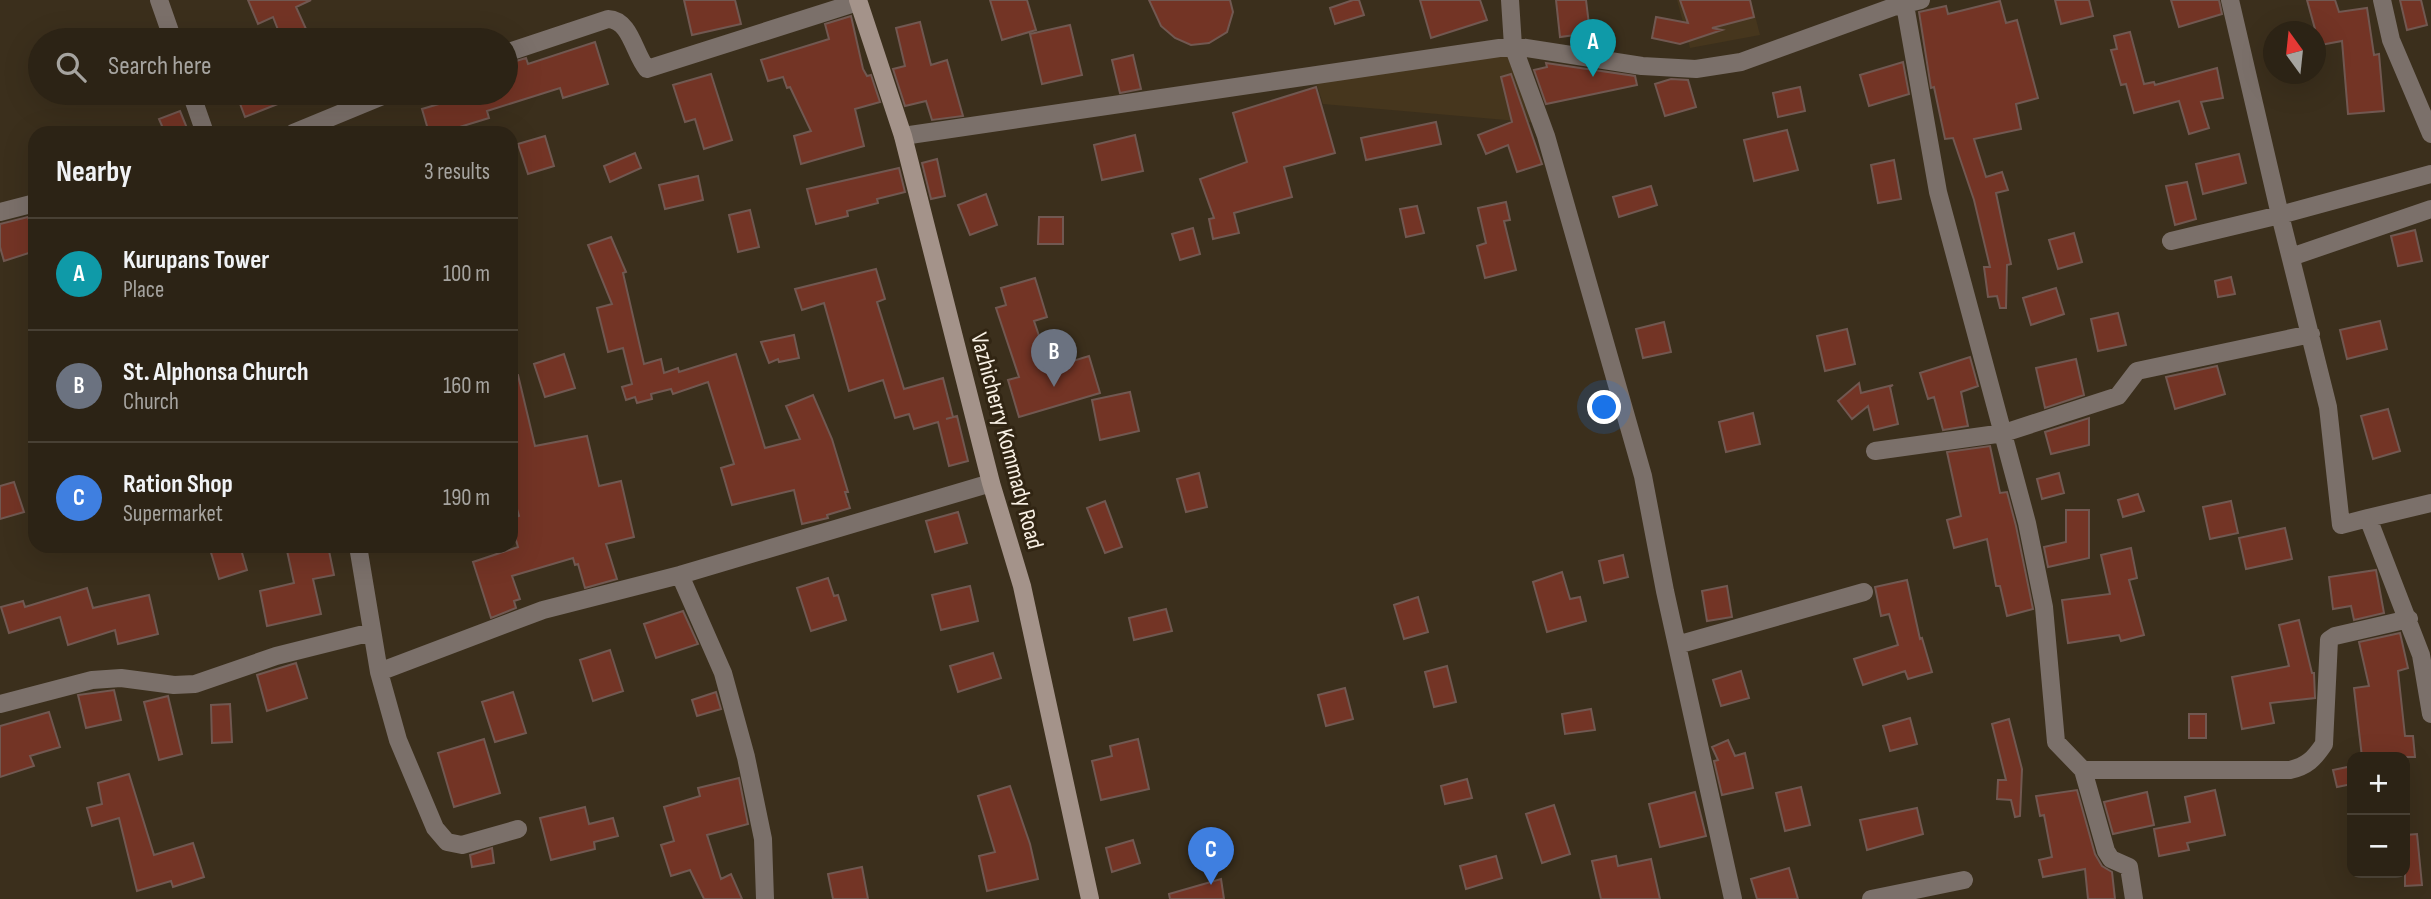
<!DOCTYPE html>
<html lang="en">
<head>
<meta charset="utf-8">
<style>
	body { margin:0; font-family:"Sofia Sans Condensed",sans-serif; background:#342b1e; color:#f1f3f6 }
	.controls { position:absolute; right:21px; bottom:21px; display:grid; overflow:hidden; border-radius:14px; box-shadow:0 7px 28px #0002 }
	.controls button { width:63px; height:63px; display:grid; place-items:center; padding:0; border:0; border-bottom:2px solid #484034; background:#2c2315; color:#f1f3f6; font:35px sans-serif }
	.compass { position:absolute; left:2263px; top:21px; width:63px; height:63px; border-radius:50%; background:#2c2315; box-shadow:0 7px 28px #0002; rotate:345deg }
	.you { position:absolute; left:1605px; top:408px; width:24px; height:24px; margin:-18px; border:5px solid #fff; border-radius:50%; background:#1a73e8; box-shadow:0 0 0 10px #1a73e833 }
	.badge { display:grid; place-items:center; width:46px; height:46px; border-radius:50%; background:#1a73e8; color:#fff; font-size:23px; font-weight:700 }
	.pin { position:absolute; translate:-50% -58px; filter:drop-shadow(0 2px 4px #0008) }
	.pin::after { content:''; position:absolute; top:37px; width:24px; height:21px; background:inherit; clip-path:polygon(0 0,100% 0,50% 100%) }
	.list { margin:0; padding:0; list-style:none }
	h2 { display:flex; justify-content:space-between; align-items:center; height:91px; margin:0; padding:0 28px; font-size:30px }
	h2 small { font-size:23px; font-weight:400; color:#a6a4a0 }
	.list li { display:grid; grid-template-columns:46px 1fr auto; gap:21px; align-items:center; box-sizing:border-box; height:112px; padding:0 28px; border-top:2px solid #484034 }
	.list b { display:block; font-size:26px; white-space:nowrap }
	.list p { margin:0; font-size:23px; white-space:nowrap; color:#a6a4a0 }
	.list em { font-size:23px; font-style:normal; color:#a6a4a0 }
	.icon { flex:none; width:38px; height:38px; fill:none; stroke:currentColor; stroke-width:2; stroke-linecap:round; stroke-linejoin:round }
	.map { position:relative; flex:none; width:2431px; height:899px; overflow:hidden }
	.search { position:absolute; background:#2c2315; box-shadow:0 7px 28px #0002; left:28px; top:28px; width:490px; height:77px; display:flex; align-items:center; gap:18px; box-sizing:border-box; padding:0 24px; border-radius:38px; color:#a6a4a0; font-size:26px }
	.panel { position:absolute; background:#2c2315; box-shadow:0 7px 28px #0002; left:28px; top:126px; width:490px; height:427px; border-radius:21px }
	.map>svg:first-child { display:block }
	.built { fill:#46361d }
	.building { fill:#733425; stroke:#715851; stroke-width:2 }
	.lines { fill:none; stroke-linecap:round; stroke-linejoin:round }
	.street { stroke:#7b706a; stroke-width:18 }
	.secondary { stroke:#a4938a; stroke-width:18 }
	.labels { text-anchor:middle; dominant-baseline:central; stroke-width:6; stroke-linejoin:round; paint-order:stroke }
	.street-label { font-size:24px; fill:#f9f1e5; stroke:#312513 }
</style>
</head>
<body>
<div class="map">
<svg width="2431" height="899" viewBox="0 0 2431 899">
	<rect width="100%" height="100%" fill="#3b2f1c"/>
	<!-- built -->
	<path class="built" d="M1677,0H1751L1760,35L1690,48Z
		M1507,41L1540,123L1323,104L1313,73Z"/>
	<!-- building -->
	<path class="building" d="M248,0H311L296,7L311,40H282L273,17L258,24Z
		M684,0H735L741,24L692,35Z
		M990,0H1027L1036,30L1002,40Z
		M1149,0H1230L1233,12L1227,32L1209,43L1191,45L1175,38L1161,26Z
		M1353,0H1359L1364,15L1335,24L1330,8Z
		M1420,0H1480L1487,20L1431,38Z
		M1556,0H1586L1590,33L1560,37Z
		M1680,0H1750L1754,17L1712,28L1722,30L1680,44L1652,38L1656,17L1688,23Z
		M2055,0H2089L2093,16L2061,24Z
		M2171,0H2219L2222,14L2179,27Z
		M2307,0H2335L2339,12L2367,8L2374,55L2379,54L2384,111L2348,114L2342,41L2315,46V29Z
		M2400,0H2421L2427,25L2407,30Z
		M2000,1L2006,23L2017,20L2038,98L2016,104L2021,129L1974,139L1986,177L2002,172L2008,190L1996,193L2011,264L2007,265L2006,308H2000L1997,296L1988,297L1984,267H1990L1974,200L1953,138L1945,139L1934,87L1931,88L1919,12L1946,6L1948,14Z
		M851,16L863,69L867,76L871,75L880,102L855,109L864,146L801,164L794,136L811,131L790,87L787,88L783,77L768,81L761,60L829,39L825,24Z
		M920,22L931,65L947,60L963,116L932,120L926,101L905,106L893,69L905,66L896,28Z
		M1070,25L1082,75L1042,84L1030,34Z
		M2130,32L2144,84L2154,82L2155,85L2217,68L2223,98L2201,102L2209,128L2189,134L2179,101L2134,113L2126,84L2121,85L2111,50L2117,49L2114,36Z
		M595,42L608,84L563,98L560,88L487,111L489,118L440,133H429L422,109L449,101L447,93H506V64L526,58L528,64Z
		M1133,55L1141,89L1120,93L1112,60Z
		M1903,62L1909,94L1869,106L1860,75Z
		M1546,63L1635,76L1637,85L1546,104L1534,70L1547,67Z
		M711,74L732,140L704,149L695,119L685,122L673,85Z
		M1511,74L1542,164L1517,172L1508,145L1486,154L1478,135L1512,122L1501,77Z
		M1671,79L1688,80L1696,107L1665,116L1655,84Z
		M1316,87L1335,153L1284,167L1292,197L1234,213L1239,233L1213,239L1209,219L1214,218L1200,179L1247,162L1233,113Z
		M1800,87L1805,111L1778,117L1773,93Z
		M236,93H303V94L245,117Z
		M180,111L189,133H165L159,119Z
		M1436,122L1441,144L1366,160L1361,138Z
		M1787,130L1798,170L1754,181L1744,140Z
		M1135,135L1143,171L1102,180L1094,145Z
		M545,136L554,166L528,174L518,144Z
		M635,153L641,168L610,182L604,166Z
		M2239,154L2246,183L2203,194L2196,164Z
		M937,159L945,196L931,199L922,163Z
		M1894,160L1901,199L1878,203L1871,165Z
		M899,168L905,192L877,199L878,203L847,211L848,216L816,224L807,189Z
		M698,176L703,200L665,209L659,185Z
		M2187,182L2196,219L2175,225L2166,186Z
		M1651,186L1657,205L1619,217L1613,197Z
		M986,194L997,225L970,235L958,205Z
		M1506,202L1510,220L1504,221L1516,270L1485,278L1477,246L1486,243L1478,208Z
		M1417,206L1424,233L1406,237L1400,209Z
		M750,210L759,247L738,252L729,215Z
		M28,217L35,241V251L4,261L0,247V224Z
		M1039,217H1063V244H1038Z
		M1193,228L1200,254L1180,260L1172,234Z
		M2415,230L2422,261L2398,266L2391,236Z
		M2074,233L2082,262L2058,269L2049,240Z
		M611,237L626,272L623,273L644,364L661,359L664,373L678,368L679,372L736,354L765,448L800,439L786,406L813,395L832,439L848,492H845L850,508L827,515L828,518L802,524L794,490L732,505L721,468L734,464L708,382L673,394L671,389L651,394L652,399L637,403L635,397L626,400L622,387L632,384L623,348L608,352L597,308L612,304L588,245Z
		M876,269L885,299L877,302L904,389L943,378L953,417L946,419L957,416L968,461L949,466L938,422L914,429L909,414L895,418L883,380L849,391L824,303L802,310L795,289Z
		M2231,277L2235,294L2218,297L2215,281Z
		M1035,278L1047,317L1034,321L1050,368L1089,356L1100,393L1019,417L1008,380L1019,377L996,308L1006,305L1001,288Z
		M2056,288L2064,314L2031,325L2023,298Z
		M2118,313L2126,345L2098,351L2091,319Z
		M2380,321L2387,349L2347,359L2340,330Z
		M1664,322L1671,352L1643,358L1636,329Z
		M1847,329L1855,364L1825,371L1817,336Z
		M794,335L799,358L779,362L778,359L769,363L761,342Z
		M564,354L575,388L545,397L534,364Z
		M1970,357L1978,386L1961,392L1968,426L1943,430L1934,397L1928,399L1920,373Z
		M2076,359L2084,395L2045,408L2036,368Z
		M2217,366L2225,394L2175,409L2166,377Z
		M518,375L535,446L587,436L599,486L621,481L634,537L606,544L617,579L585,588L578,564L575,565L573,558L512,576L520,599L514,601L516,608L491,618L473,562L518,547L511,523V519L519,516L511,488V376Z
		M1859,383L1861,393L1893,385L1890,387L1898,424L1874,430L1868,406L1852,419L1838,401Z
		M1130,392L1139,431L1100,440L1092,400Z
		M2388,409L2400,451L2373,459L2361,416Z
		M1753,413L1760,444L1726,452L1719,422Z
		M2089,418V445L2051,454L2045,432Z
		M1990,446L2000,493L2007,492L2016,526L2033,609L2007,616L2000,586H1996L1987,539L1954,548L1947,520L1961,516L1947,452Z
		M1199,473L1207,507L1186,512L1177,479Z
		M2059,473L2064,493L2042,499L2037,479Z
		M14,482L24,512L0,519V486Z
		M2138,494L2144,511L2123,517L2118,500Z
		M1105,501L1122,547L1105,553L1087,508Z
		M2231,501L2238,533L2210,539L2203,507Z
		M2066,510H2089V558L2048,567L2044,547L2066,542Z
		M958,512L967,543L935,552L926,521Z
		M2285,528L2292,559L2246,569L2239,538Z
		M209,546H240L247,570L219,579Z
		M286,546H328L334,575L313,579L321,614L267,626L260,591L294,583Z
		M2131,548L2137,578L2129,580L2144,635L2121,641L2119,635L2068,643L2062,600L2110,594L2101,555Z
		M1623,555L1628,577L1604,583L1599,561Z
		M2376,570L2384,613L2354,620L2351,606L2333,609L2329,577Z
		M1562,572L1570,599L1580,597L1586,621L1547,632L1533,582Z
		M828,578L834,596L838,595L846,620L811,631L797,588Z
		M1907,580L1920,639L1922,638L1932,672L1908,679L1905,671L1863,685L1854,659L1898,645L1889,614L1881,616L1875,587Z
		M970,586L978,621L941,630L932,595Z
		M1727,586L1732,617L1707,621L1702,591Z
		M87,588L93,608L149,595L158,634L118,644L115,630L68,645L60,617L9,633L1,607L23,601L25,607Z
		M1418,597L1428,632L1404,639L1394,605Z
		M1166,609L1172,631L1134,640L1129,618Z
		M683,611L698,644L656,658L644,624Z
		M2299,620L2312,673H2314L2315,698L2270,703L2274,723L2242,729L2232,677L2289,666L2279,625Z
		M2400,633L2408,668L2398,671L2405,736H2413L2415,757H2362L2354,688L2369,686L2359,642Z
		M610,650L623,691L593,701L580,660Z
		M993,653L1001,678L958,692L950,666Z
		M296,663L307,698L267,711L257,675Z
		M1447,666L1456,702L1434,707L1425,672Z
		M1741,671L1749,698L1721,706L1713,680Z
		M1345,688L1353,719L1326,726L1318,695Z
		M114,690L121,720L86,728L78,695Z
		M513,692L526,733L495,742L482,702Z
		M716,692L721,709L697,716L692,700Z
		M168,696L182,754L159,760L144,702Z
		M230,704L232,742L212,743L211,705Z
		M1591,709L1595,730L1565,734L1562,714Z
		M49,712L60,747L30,756L34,766L0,777V726Z
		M2189,714H2206V738H2189Z
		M1910,718L1917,744L1890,751L1883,726Z
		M2009,719L2022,769L2020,816L2015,817L2011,800L1997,799L1998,780H2006L1992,724Z
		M484,739L500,793L454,807L438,753Z
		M1138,739L1149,789L1101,800L1092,761L1112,756L1110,746Z
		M1728,740L1735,756L1745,753L1753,788L1722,795L1714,761L1718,760L1712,747Z
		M2352,766V784L2337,787L2333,770Z
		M129,774L154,855L193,843L204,877L173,887L171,881L137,891L119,818L92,826L87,808L102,804L98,783Z
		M739,778L748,824L707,835L721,879L731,874L742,899H704L690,870L671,876L661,845L674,841L664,807L700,796L698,788Z
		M1467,779L1472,798L1445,804L1441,786Z
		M1010,786L1030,844L1038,879L987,891L979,856L995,852L978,796Z
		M1801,787L1810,825L1785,831L1776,793Z
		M2077,790L2095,854L2102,866L2112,872L2115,899H2088L2085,869L2043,877L2039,860L2052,857L2044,815L2040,816L2036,796Z
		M2215,790L2225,835L2187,843L2189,850L2159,856L2154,829L2190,822L2185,797Z
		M1695,792L1706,836L1660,847L1649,804Z
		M2147,792L2154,825L2113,834L2104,802Z
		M1554,805L1570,854L1542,863L1526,814Z
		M585,807L589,824L613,818L618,836L594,842L595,849L551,860L540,818Z
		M1917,808L1923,834L1867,850L1860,820Z
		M2417,834L2422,885L2405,886V835Z
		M1133,840L1140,863L1112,872L1106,848Z
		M492,848L494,863L472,867L470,855Z
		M1496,856L1502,878L1466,889L1460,866Z
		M1616,856L1618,866L1651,859L1660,899H1601L1592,861Z
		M862,867L868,899H833L828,874Z
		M1789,868L1798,899H1757L1751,879Z
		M1221,879L1224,899H1170L1169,894Z"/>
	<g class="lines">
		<!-- street -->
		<path class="street" d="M159,0L173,40
			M1510,0L1513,46L1546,136L1643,476L1665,591L1733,899
			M2230,0L2280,215L2328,407L2341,525L2368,518L2421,655L2431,714
			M2382,0L2391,40L2431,134
			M1905,5L1938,192L2027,523L2044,607L2056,742L2083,770L2106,851L2111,859L2129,867L2134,899
			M506,53L608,19C631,20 634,54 647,69L858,2
			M191,93L205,133
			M293,133L390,93
			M903,136L1513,46L1642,66L1696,69L1741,62L1893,7L1921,0
			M0,212L35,203
			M2171,241L2280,215L2431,174
			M2291,257L2431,209
			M1875,451L2004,433L2118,396L2137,371L2311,334
			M2368,518L2431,503
			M358,546L379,672L398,740L435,828L447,842L462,845L518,829
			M680,575L723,673L746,757L763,839L765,899
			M1677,645L1864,592
			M379,672L543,610L680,575L991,483
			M0,704L92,680L121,678L174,685L195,684L276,656L372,632
			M2083,770H2290C2307,766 2314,759 2324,744L2329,640L2335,636L2409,619
			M1871,899L1964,880"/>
		<!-- secondary -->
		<path class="secondary" d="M858,0L903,136L991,483L1022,586L1090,899"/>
	</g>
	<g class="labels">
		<!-- street labels -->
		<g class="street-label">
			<text transform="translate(1007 441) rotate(75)">Vazhicherry Kommady Road</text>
		</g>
	</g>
</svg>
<div class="controls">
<button>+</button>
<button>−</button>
</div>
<svg class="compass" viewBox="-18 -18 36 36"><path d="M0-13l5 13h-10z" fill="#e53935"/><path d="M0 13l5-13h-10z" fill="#a6a4a0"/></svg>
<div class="you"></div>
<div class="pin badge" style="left:1593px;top:77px;background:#0f9aa8">A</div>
<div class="pin badge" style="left:1054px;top:387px;background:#6b7280">B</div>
<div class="pin badge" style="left:1211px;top:885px;background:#3f7fe0">C</div>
<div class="search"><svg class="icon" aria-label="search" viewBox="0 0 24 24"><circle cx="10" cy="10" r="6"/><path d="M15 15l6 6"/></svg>Search here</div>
<section class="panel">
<h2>Nearby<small>3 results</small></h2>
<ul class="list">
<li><span class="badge" style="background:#0f9aa8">A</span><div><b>Kurupans Tower</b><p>Place</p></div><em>100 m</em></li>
<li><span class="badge" style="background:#6b7280">B</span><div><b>St. Alphonsa Church</b><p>Church</p></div><em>160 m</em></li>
<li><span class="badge" style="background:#3f7fe0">C</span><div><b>Ration Shop</b><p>Supermarket</p></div><em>190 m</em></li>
</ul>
</section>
</div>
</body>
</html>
